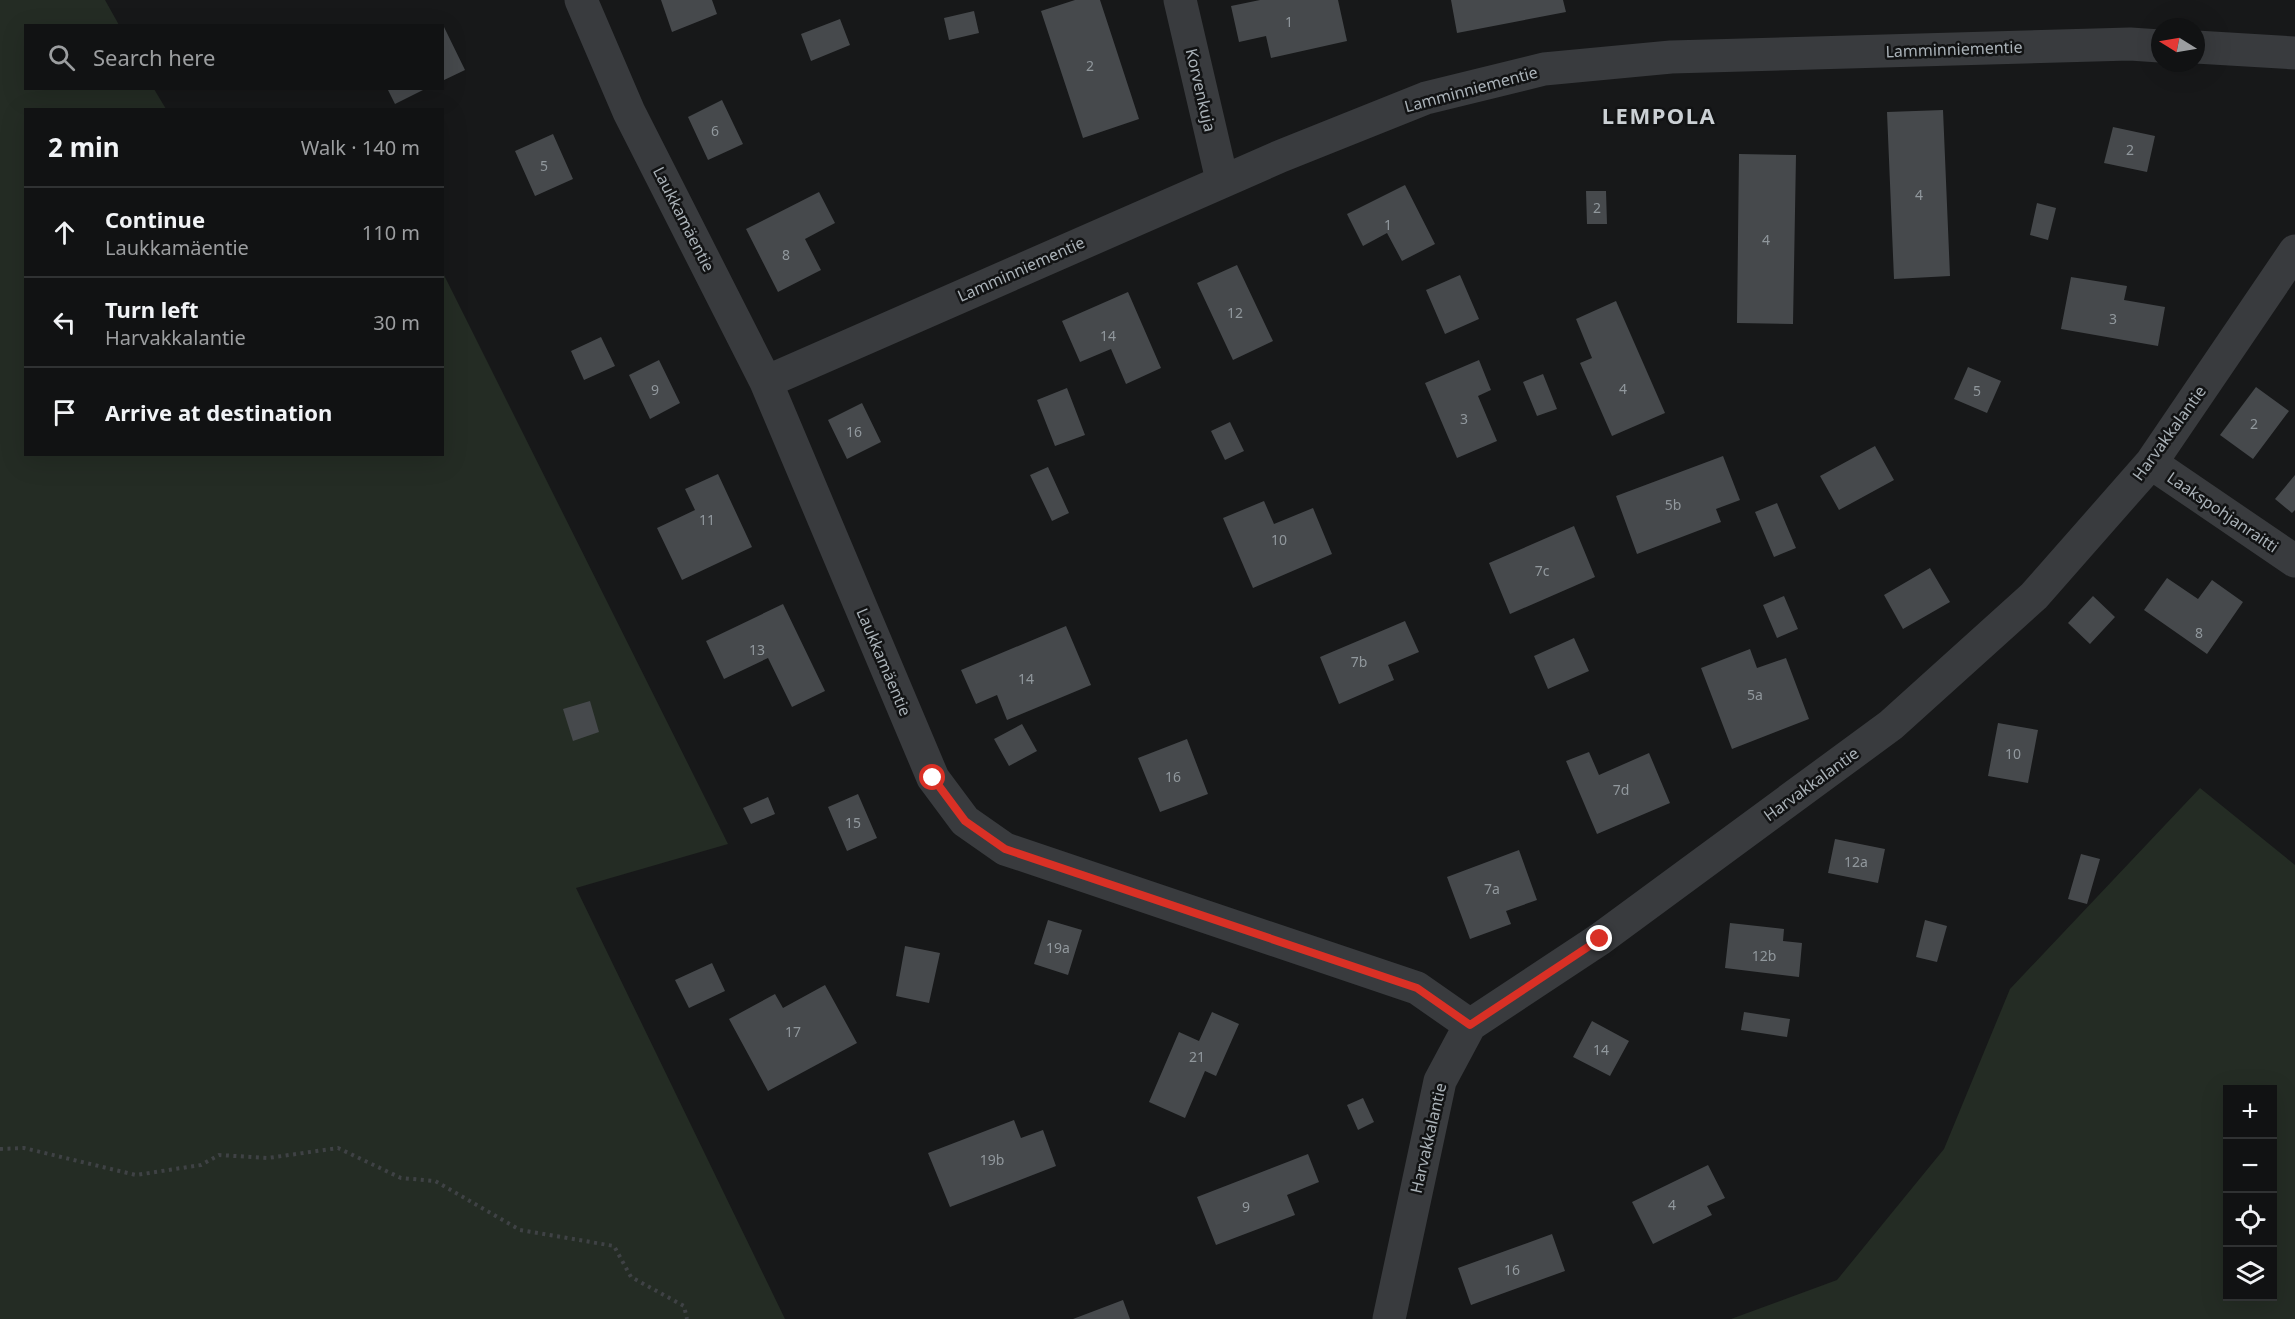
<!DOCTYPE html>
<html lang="en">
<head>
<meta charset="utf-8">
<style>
	body { margin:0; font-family:"Noto Sans",sans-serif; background:#1e2021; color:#f1f3f6 }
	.controls { position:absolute; right:18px; bottom:18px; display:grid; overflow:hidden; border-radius:0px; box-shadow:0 6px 24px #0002 }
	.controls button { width:54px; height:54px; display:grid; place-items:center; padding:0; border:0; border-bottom:2px solid #303233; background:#111213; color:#f1f3f6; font:30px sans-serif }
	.compass { position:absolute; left:2151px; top:18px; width:54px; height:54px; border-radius:50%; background:#111213; box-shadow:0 6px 24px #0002; rotate:281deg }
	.stop { position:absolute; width:18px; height:18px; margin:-14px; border:4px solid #d93025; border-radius:50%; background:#fff }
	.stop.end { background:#d93025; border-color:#fff; box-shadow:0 2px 6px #0008 }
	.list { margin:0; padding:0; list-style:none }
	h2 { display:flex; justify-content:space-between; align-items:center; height:78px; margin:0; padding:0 24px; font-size:26px }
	h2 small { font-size:20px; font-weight:400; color:#9c9ea0 }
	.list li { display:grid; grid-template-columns:39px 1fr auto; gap:18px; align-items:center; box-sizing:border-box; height:90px; padding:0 24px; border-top:2px solid #303233 }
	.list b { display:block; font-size:22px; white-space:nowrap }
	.list p { margin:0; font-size:20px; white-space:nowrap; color:#9c9ea0 }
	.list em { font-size:20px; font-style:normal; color:#9c9ea0 }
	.icon { flex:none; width:33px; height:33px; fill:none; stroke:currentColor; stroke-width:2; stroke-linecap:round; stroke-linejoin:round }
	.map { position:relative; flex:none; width:2295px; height:1319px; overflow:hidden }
	.search { position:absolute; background:#111213; box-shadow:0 6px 24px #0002; left:24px; top:24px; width:420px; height:66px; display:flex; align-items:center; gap:15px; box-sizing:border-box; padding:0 21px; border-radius:0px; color:#9c9ea0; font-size:22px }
	.panel { position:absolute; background:#111213; box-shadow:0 6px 24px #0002; left:24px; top:108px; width:420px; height:348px; border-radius:0px }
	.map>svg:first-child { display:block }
	.green { fill:#242c24; fill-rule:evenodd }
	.building { fill:#46494c }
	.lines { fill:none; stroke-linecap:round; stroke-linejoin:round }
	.path { stroke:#3f4245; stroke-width:4; stroke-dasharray:3 4.5; stroke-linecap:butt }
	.minor { stroke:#393b3e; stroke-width:33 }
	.route { stroke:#d93025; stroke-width:8 }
	.labels { text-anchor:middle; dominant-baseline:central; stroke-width:5; stroke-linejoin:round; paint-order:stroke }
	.number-label { font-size:14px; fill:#91989d }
	.street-label { font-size:16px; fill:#aab2b8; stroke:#121314 }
	.district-label { font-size:22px; font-weight:bold; letter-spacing:1.5px; fill:#cbd0d4; stroke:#121314 }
</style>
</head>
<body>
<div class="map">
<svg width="2295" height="1319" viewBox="0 0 2295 1319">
	<rect width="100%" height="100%" fill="#171819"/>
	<!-- green -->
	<path class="green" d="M0,0H105L119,25L26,26V88L154,89L166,109L26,110V454H442L443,273L728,844L576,888L785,1319H0Z
		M2200,788L2295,865V1319H1731L1837,1280L1944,1149L2010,989ZM2228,1090H2272V1296H2228Z"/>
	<!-- building -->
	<path class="building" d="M661,0H712L717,14L672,32Z
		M1075,0H1100L1139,119L1083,138L1041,11Z
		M1260,0H1338L1347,41L1271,58L1266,36L1239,42L1231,6Z
		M1451,0H1563L1566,12L1457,33Z
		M974,11L979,33L949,40L944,18Z
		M840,19L850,45L811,61L801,34Z
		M442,27H444L465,70L442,81Z
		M387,88H427L395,104Z
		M722,100L743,144L708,160L688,117Z
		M1943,110L1950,276L1894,279L1887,112Z
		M2113,127L2155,136L2147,172L2104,163Z
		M553,134L573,179L535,196L515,151Z
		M1739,154L1796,155L1793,324L1737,323Z
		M1405,185L1435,244L1402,261L1387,233L1363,246L1347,214Z
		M1586,191H1606L1607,224H1587Z
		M819,192L835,223L805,239L821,270L778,292L746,229Z
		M2037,203L2056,208L2048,240L2030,235Z
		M1237,265L1273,341L1233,360L1197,283Z
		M1460,275L1479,319L1445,334L1426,290Z
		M2071,277L2127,286L2124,300L2165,307L2158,346L2061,329Z
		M1128,292L1161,368L1126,384L1111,349L1080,362L1062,321Z
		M1616,301L1665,413L1612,436L1580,363L1592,358L1576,319Z
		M601,337L615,366L584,380L571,351Z
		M659,360L680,403L650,419L629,375Z
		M1479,360L1491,390L1478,396L1497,441L1457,458L1425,383Z
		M1968,367L2001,381L1987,413L1954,399Z
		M1543,374L1557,409L1537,416L1523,382Z
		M2256,387L2289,411L2253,459L2220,435Z
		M1067,388L1085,435L1055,446L1037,400Z
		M862,403L881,442L847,459L828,420Z
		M1230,422L1244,451L1225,460L1211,431Z
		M1875,446L1894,480L1839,510L1820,476Z
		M1723,456L1740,500L1716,509L1721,522L1637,554L1616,496Z
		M1048,467L1069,513L1052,521L1030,475Z
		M718,474L752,547L682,580L657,528L695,510L685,489Z
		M2295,475V510L2292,513L2275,499Z
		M1264,501L1274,524L1313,508L1332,554L1253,588L1223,518Z
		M1777,503L1796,548L1774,557L1755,512Z
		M1574,526L1595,577L1510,614L1489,563Z
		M1930,568L1950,602L1903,629L1884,595Z
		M2167,578L2198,599L2212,580L2243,602L2207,654L2144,610Z
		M1784,596L1798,629L1777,638L1763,605Z
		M2093,596L2115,617L2090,644L2068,623Z
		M783,604L825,691L792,707L768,658L724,679L706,641Z
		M1405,621L1419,652L1388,665L1394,680L1339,704L1320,657Z
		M1066,626L1091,685L1007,720L997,695L976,704L961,670Z
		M1574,638L1589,671L1548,689L1534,656Z
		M1750,649L1757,668L1786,658L1809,719L1732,749L1701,668Z
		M590,701L599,732L573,741L563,709Z
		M1998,723L2038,730L2028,783L1988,776Z
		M1022,724L1037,751L1009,766L994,739Z
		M1187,739L1208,794L1160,812L1138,758Z
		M1589,752L1599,775L1649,753L1670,803L1597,834L1566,761Z
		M858,794L877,838L847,851L828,807Z
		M768,797L775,814L751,824L743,808Z
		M1835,839L1885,849L1878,883L1828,873Z
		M1519,850L1537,900L1506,911L1511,924L1470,939L1447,877Z
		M2081,854L2100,859L2087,904L2068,899Z
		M1048,920L1082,930L1068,975L1034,964Z
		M1925,920L1947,926L1937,962L1916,957Z
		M1730,923L1784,929L1783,941L1802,943L1799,977L1725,968Z
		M905,946L940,953L929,1003L896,996Z
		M712,963L725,991L689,1008L675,980Z
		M825,985L857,1043L768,1091L729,1019L775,994L783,1008Z
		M1212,1012L1239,1024L1216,1076L1205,1071L1185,1118L1149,1102L1179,1032L1199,1041Z
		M1744,1012L1790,1019L1787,1037L1741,1030Z
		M1592,1021L1629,1041L1610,1076L1573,1057Z
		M1363,1098L1374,1122L1358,1130L1347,1105Z
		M1014,1120L1021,1138L1043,1130L1056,1166L950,1207L928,1153Z
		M1308,1154L1319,1182L1287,1195L1295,1215L1216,1245L1197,1197Z
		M1708,1165L1725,1198L1707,1206L1712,1215L1653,1244L1632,1202Z
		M1552,1234L1565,1271L1471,1305L1458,1268Z
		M1123,1300L1130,1319H1073Z"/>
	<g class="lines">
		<!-- path -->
		<path class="path" d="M0,1149L24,1148L136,1175L201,1165L219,1155L268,1158L338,1148L401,1178L435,1181L520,1230L614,1246L631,1277L684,1306L687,1319"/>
		<!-- minor -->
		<path class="minor" d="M581,0L629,112L766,382L933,778L965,821L1005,849L1417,988L1470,1025
			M1180,0L1222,180
			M2196,47L2295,53
			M766,382L1281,156L1426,98L1544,69L1671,57L2130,44L2160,46
			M2151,463L2295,561
			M1389,1319L1440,1081L1470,1025L1600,939L1891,725L2034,596L2151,463L2295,251"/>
	</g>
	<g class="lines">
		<!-- route -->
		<path class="route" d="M933,778L965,821L1005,849L1417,988L1470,1025L1600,939"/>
	</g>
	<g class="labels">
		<!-- number labels -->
		<g class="number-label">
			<text x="1289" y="21">1</text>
			<text x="1090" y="65">2</text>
			<text x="715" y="130">6</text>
			<text x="2130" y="149">2</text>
			<text x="544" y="165">5</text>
			<text x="1919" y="194">4</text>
			<text x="1597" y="207">2</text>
			<text x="1388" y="224">1</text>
			<text x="1766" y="239">4</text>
			<text x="786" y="254">8</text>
			<text x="1235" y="312">12</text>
			<text x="2113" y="318">3</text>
			<text x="1108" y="335">14</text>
			<text x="1623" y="388">4</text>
			<text x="655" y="389">9</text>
			<text x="1977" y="390">5</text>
			<text x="1464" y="418">3</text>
			<text x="2254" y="423">2</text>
			<text x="854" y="431">16</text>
			<text x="1673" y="504">5b</text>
			<text x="707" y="519">11</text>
			<text x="1279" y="539">10</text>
			<text x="1542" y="570">7c</text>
			<text x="2199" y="632">8</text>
			<text x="757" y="649">13</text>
			<text x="1359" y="661">7b</text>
			<text x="1026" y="678">14</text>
			<text x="1755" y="694">5a</text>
			<text x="2013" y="753">10</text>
			<text x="1173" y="776">16</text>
			<text x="1621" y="789">7d</text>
			<text x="853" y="822">15</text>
			<text x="1856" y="861">12a</text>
			<text x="1492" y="888">7a</text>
			<text x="1058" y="947">19a</text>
			<text x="1764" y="955">12b</text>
			<text x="793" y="1031">17</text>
			<text x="1601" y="1049">14</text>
			<text x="1197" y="1056">21</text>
			<text x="992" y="1159">19b</text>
			<text x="1672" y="1204">4</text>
			<text x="1246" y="1206">9</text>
			<text x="1512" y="1269">16</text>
		</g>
		<!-- street labels -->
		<g class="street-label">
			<text transform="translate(1954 49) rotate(-2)">Lamminniementie</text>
			<text transform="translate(1471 89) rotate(-15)">Lamminniementie</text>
			<text transform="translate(1201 90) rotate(77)">Korvenkuja</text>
			<text transform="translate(684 219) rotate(63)">Laukkamäentie</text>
			<text transform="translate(1021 269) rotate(-24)">Lamminniementie</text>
			<text transform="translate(2169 433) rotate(-54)">Harvakkalantie</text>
			<text transform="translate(2223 512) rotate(34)">Laakspohjanraitti</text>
			<text transform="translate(884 662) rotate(67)">Laukkamäentie</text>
			<text transform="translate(1811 784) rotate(-36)">Harvakkalantie</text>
			<text transform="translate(1428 1138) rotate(-77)">Harvakkalantie</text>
		</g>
		<!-- district labels -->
		<g class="district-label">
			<text x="1659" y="115">LEMPOLA</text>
		</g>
	</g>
</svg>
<div class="controls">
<button>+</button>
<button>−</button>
<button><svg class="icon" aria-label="locate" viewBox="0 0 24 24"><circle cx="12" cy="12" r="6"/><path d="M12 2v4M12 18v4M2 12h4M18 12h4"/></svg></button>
<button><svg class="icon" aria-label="layers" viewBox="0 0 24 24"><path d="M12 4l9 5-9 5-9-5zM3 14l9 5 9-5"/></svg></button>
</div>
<svg class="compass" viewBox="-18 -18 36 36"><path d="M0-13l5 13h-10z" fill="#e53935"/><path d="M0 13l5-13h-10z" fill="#9c9ea0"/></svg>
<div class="stop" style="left:933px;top:778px"></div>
<div class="stop end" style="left:1600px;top:939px"></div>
<div class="search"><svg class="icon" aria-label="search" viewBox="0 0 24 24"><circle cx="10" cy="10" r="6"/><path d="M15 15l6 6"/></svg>Search here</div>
<section class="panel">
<h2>2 min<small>Walk · 140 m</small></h2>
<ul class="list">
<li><svg class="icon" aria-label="ahead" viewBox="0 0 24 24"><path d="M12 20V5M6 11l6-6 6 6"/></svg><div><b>Continue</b><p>Laukkamäentie</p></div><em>110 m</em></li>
<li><svg class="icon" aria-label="left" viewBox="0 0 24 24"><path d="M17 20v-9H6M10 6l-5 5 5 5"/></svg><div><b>Turn left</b><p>Harvakkalantie</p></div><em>30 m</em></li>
<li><svg class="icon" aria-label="arrive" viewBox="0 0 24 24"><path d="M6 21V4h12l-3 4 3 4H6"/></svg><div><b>Arrive at destination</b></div></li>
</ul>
</section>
</div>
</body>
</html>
